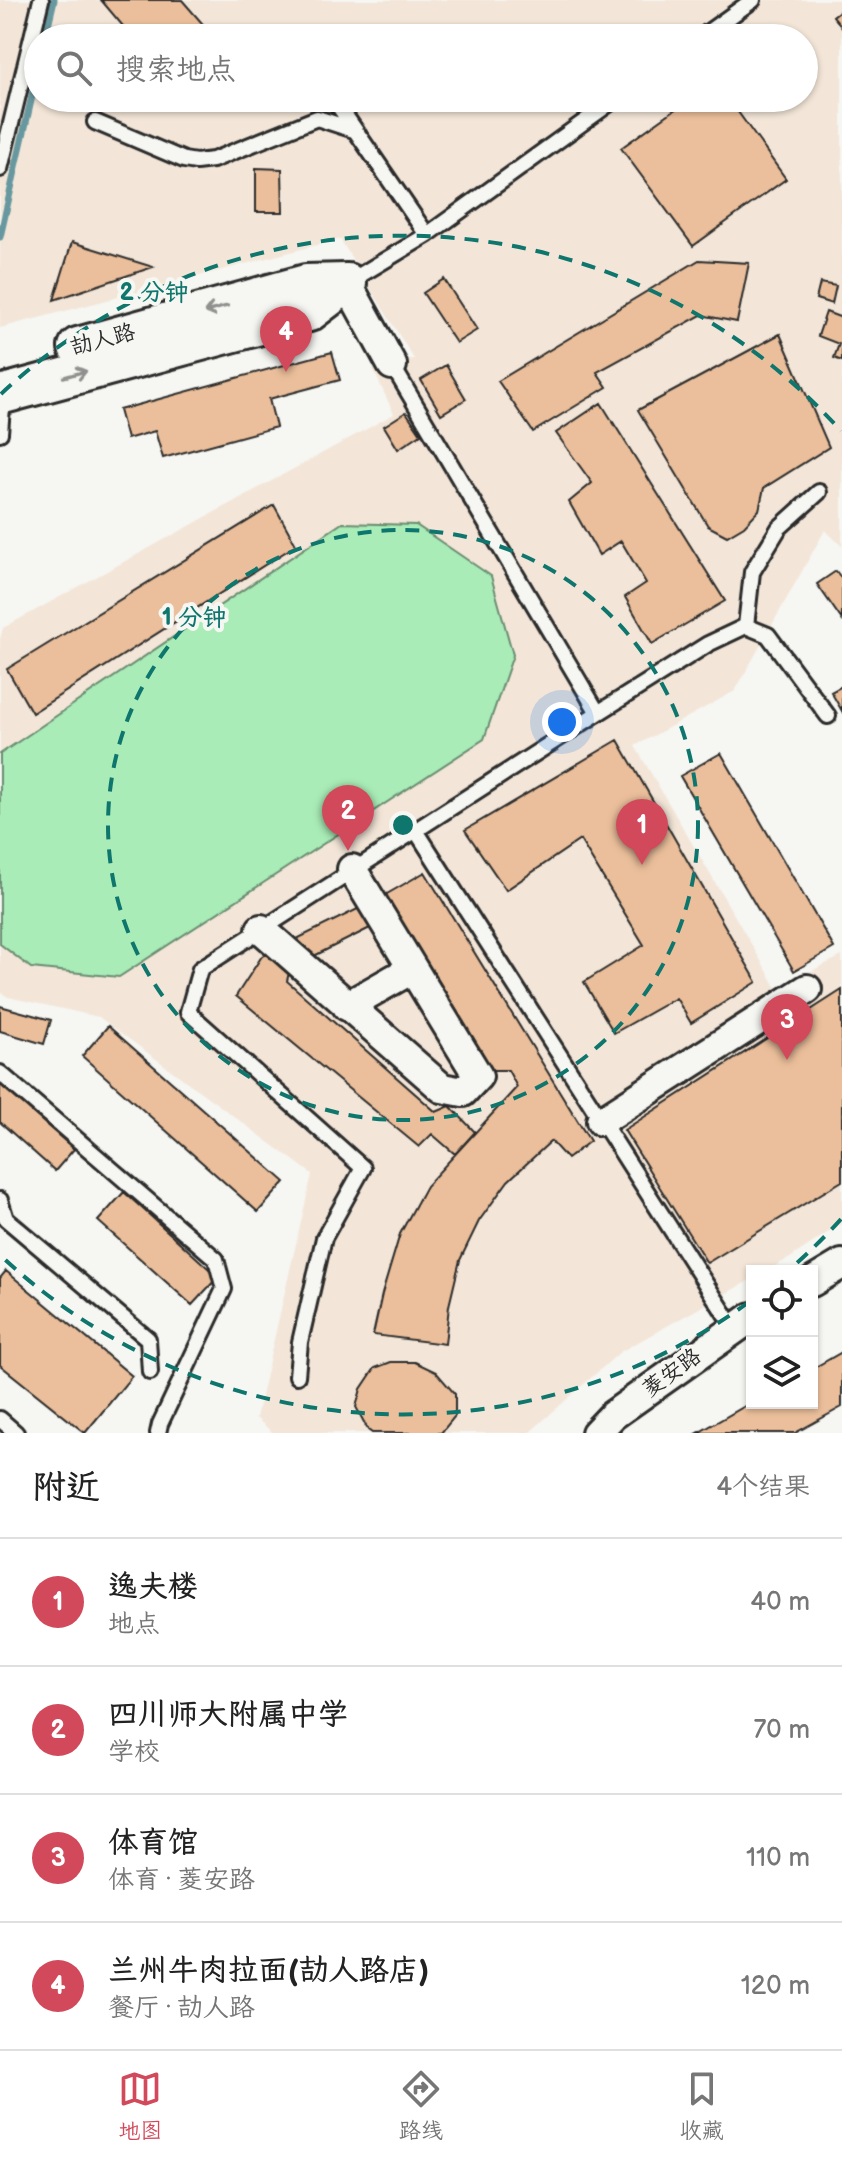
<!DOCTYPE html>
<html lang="zh">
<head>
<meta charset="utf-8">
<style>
	body { margin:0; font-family:"Balsamiq Sans","LXGW WenKai TC",sans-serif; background:#f6f6f6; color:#222 }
	.controls { position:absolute; right:24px; bottom:24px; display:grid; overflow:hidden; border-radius:0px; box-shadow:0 2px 6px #0004 }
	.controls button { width:72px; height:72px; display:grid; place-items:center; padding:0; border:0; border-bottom:2px solid #e0e0e0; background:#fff; color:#222; font:40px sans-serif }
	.you { position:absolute; left:562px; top:722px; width:28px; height:28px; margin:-20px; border:6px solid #fff; border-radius:50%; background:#1a73e8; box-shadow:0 0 0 12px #1a73e833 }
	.badge { display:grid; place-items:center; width:52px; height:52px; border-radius:50%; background:#d1495b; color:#fff; font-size:26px; font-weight:700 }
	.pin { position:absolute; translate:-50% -66px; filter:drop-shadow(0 2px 4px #0008) }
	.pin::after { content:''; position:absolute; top:42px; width:28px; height:24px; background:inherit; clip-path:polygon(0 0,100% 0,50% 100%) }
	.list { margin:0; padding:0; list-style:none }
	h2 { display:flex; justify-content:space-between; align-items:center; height:104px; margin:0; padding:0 32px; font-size:34px }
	h2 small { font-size:26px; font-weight:400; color:#767676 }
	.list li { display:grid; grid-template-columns:52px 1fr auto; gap:24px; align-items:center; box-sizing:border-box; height:128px; padding:0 32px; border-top:2px solid #e0e0e0 }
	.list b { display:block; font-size:30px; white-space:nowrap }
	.list p { margin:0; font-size:26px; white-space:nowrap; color:#767676 }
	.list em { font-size:26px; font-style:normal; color:#767676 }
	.icon { flex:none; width:44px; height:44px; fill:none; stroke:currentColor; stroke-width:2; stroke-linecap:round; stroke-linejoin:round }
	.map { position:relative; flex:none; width:842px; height:1433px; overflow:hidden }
	.search { position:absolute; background:#fff; box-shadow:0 2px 6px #0004; left:24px; right:24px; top:24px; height:88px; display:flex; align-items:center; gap:20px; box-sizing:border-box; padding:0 28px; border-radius:44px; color:#767676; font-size:30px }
	.sheet { height:616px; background:#fff }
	nav { display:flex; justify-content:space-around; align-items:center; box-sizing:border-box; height:112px; border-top:2px solid #e0e0e0; background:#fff; font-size:22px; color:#767676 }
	nav a { display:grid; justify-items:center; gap:4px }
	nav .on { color:#d1495b }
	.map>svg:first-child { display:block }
	.built { fill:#f3e6d8; fill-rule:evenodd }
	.pitch { fill:#a9ecb7; stroke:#6a8c71; stroke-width:2 }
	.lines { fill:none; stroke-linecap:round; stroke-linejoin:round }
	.stream { stroke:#68989f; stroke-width:7 }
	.building { fill:#ebbf9b; stroke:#2b2b2b; stroke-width:2 }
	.lane-casing { stroke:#2b2b2b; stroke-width:20 }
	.street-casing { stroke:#2b2b2b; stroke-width:34 }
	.secondary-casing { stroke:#2b2b2b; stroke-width:44 }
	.lane { stroke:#f6f6f2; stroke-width:14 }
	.street { stroke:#f6f6f2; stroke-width:28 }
	.secondary { stroke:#f6f6f2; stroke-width:38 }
	.oneway { stroke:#90908e }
	.ring { fill:none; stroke:#0f766e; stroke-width:4; stroke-dasharray:14 10 }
	.labels { text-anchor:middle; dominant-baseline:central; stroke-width:8; stroke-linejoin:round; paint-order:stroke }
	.street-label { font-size:22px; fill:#2b2b2b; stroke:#f6f6f2 }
	.centre { fill:#0f766e; stroke:#f6f6f2; stroke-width:4 }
	.ring-label { font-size:24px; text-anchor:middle; font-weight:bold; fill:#0f766e; stroke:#f6f6f2; stroke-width:8; stroke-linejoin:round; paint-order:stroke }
</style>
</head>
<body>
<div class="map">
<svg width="842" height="1433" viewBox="0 0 842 1433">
	<rect width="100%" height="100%" fill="#f6f6f2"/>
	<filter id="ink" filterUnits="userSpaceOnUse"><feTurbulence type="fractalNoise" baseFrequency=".0125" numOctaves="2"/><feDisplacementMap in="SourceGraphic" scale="16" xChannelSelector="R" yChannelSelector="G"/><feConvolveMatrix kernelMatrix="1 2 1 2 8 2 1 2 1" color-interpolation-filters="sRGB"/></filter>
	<g filter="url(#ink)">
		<!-- built -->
		<path class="built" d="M0,0H842V546L825,530L735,691L635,746L777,988L842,956V1223L790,1258L766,1271H752V1279L620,1352L529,1433H273L256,1418L312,1174L99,1017L8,997L0,992V639L3,628L394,414L373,369L414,359L340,239L0,328ZM38,38H804V98H38Z"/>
		<!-- pitch -->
		<path class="pitch" d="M342,523L416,525L491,576L513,655L484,739L119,977L31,968L0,944V754Z"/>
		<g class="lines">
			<!-- stream -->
			<path class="stream" d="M45,38L54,0
				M0,237L38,70"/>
		</g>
		<!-- building -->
		<path class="building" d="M101,0H182L215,38H133Z
			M842,9V27L833,16Z
			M185,98H201L192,106Z
			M691,98H728L786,179L693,246L621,148Z
			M256,168L282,169L283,212H256Z
			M72,242L153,267L54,300Z
			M699,260L749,263L737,322L701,315L597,372L607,387L533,432L498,381Z
			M444,279L477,330L456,343L423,293Z
			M820,283L836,286L832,304L816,299Z
			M826,312L842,318V361L834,358L839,344L818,336Z
			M780,334L829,447L764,488L759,510L744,526L727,536L708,526L638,410Z
			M332,352L340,380L269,399L276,427L163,458L155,431L127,439L119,410Z
			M446,365L466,399L441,414L421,380Z
			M601,403L725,601L652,644L625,597L646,583L621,541L599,555L569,502L592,483L556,433Z
			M406,412L421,434L398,449L384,426Z
			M274,505L296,545L32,713L7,669Z
			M836,571L842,579V620L817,584Z
			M842,686V711L831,692Z
			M618,740L757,982L691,1023L676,998L614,1033L584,982L644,945L580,840L506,890L465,830Z
			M721,753L834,948L794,971L680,776Z
			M425,872L590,1141L567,1159L551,1141L508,1181L479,1221L460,1260L449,1306L445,1344L373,1335L382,1294L400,1234L426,1186L517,1087L508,1070H486L380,898Z
			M380,898L392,917L290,968L287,981L436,1112L450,1106L475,1132L455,1154L432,1134L419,1147L236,996L262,956Z
			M842,990V1181L707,1263L624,1130Z
			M0,1006L51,1020L44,1044L0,1031Z
			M108,1026L285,1182L258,1212L82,1056Z
			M0,1084L74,1149L55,1171L0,1122Z
			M124,1192L218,1277L192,1305L98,1221Z
			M6,1271L132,1376L85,1433L0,1365V1278Z
			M842,1352V1407L795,1433H698L752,1402L812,1403V1369Z
			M391,1362H415L436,1372L455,1394V1416L441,1433H372L368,1430L356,1407L361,1389L375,1368Z"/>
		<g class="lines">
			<defs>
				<path id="lane" d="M700,38L753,0
					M328,98L338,105L427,235
					M95,122L184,160L196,162L213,160L317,118L354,130
					M0,169L41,0
					M347,283L427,235L617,98
					M0,433L3,394
					M746,626L752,572L779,528L819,492
					M598,713L708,644L746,626L768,635L828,716
					M415,829L734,1328
					M0,1073L216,1259L224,1289L160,1424L158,1433
					M0,1200L6,1219L148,1339L150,1372
					M297,1376L300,1342L324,1238L363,1168L188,1012L200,969L598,713L392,365
					M0,1419L16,1433"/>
				<path id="street" d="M347,283L392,365
					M261,929L442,1088L463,1092L478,1076L352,869
					M347,1006L412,969
					M601,1121L807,989
					M812,1282L842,1264
					M596,1433L613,1415L752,1317"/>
				<path id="secondary" d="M78,347L306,284L347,283
					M0,395L309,312L347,283"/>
			</defs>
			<!-- lane casing -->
			<use href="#lane" class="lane-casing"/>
			<!-- street casing -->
			<use href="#street" class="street-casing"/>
			<!-- secondary casing -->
			<use href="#secondary" class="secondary-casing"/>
			<!-- lane -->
			<use href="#lane" class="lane"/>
			<!-- street -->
			<use href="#street" class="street"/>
			<!-- secondary -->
			<use href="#secondary" class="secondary"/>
		</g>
		<!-- one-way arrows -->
		<defs><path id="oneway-shaft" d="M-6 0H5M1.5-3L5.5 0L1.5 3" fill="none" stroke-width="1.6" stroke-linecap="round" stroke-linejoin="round" transform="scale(2)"/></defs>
		<g class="oneway">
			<use href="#oneway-shaft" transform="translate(216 309) rotate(165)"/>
			<use href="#oneway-shaft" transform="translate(75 374) rotate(-15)"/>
		</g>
	</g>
	<!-- distance rings -->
	<g class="ring">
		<circle cx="403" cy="825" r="295"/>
		<path d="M841 1219A589 589 0 0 1 789 1270M749 1302A589 589 0 0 1 1 1256M1 394A589 589 0 0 1 841 431"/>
	</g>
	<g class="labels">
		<!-- street labels -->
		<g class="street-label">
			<text transform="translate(103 340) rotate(-15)">劼人路</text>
			<text transform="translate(672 1373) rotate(-36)">菱安路</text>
		</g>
	</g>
	<circle cx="403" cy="825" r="12" class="centre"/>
	<g class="ring-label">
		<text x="154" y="300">2 分钟</text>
		<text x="194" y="625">1 分钟</text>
	</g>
</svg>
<div class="controls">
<button><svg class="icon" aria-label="locate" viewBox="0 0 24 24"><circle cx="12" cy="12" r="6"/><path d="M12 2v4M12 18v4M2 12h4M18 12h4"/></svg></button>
<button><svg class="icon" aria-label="layers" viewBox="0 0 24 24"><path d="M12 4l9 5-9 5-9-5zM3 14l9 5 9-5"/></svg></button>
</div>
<div class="you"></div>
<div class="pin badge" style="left:642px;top:865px">1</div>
<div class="pin badge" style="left:348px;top:851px">2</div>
<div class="pin badge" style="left:787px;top:1060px">3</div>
<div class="pin badge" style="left:286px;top:372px">4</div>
<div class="search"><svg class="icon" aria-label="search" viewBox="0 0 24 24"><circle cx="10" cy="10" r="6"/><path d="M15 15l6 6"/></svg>搜索地点</div>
</div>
<section class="sheet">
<h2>附近<small>4个结果</small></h2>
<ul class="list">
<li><span class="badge">1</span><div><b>逸夫楼</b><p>地点</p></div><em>40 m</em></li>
<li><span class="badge">2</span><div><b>四川师大附属中学</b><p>学校</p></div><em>70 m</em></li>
<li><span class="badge">3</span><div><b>体育馆</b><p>体育 · 菱安路</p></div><em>110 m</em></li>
<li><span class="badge">4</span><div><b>兰州牛肉拉面(劼人路店)</b><p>餐厅 · 劼人路</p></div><em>120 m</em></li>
</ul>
</section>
<nav>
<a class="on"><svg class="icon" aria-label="map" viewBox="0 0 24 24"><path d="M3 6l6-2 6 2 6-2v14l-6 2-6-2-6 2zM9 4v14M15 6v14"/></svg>地图</a>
<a><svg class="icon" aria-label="directions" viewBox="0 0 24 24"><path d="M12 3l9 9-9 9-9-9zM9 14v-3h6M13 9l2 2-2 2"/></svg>路线</a>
<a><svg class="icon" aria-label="saved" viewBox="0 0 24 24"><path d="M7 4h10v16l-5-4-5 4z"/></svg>收藏</a>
</nav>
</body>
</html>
